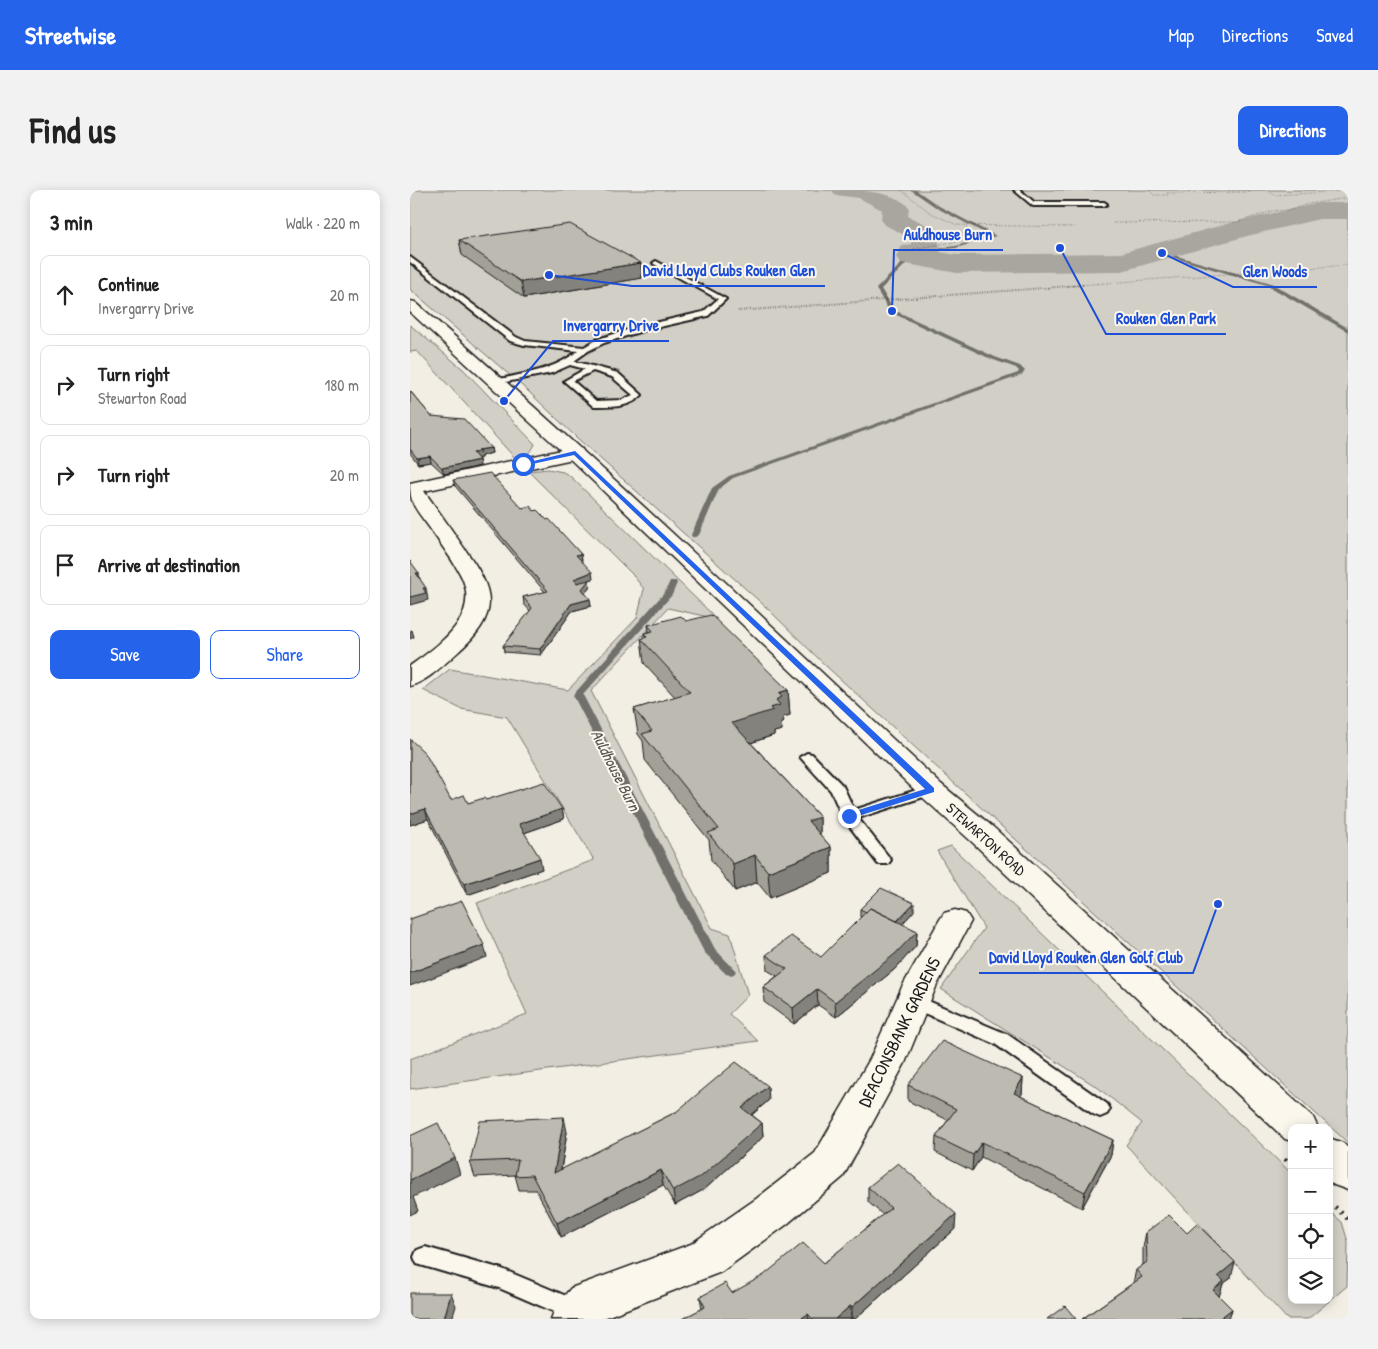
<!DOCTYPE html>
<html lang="en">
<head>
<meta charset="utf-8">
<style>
	body { margin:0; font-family:"Patrick Hand",sans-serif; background:#f2f2f2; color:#222 }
	.controls { position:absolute; right:15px; bottom:15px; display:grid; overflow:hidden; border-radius:10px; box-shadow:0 2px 12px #0003 }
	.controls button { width:45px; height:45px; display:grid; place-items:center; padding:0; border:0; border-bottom:1px solid #e0e0e0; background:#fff; color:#222; font:25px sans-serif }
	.stop { position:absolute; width:15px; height:15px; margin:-11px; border:4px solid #2563eb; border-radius:50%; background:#fff }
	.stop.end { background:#2563eb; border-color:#fff; box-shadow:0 1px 5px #0008 }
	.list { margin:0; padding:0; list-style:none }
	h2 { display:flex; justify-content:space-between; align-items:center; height:65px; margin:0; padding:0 20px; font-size:21px }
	h2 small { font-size:16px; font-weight:400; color:#767676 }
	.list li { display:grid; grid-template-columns:32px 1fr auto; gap:15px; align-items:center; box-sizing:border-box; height:80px; margin:0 10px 10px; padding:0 10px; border:1px solid #e0e0e0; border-radius:10px }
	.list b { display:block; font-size:19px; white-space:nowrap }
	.list p { margin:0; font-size:16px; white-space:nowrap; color:#767676 }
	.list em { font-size:16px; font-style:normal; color:#767676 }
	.actions { display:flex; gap:10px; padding:15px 20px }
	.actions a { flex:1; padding:11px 0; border:1px solid #2563eb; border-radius:10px; text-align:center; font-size:18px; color:#2563eb }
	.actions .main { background:#2563eb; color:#fff }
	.icon { flex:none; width:28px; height:28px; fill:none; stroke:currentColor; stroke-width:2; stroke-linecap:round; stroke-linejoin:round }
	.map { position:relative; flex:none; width:938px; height:1129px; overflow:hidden; border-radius:10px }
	header { display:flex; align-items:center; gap:30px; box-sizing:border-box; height:70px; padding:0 25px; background:#2563eb; color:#fff }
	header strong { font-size:24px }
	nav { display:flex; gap:28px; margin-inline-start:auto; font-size:18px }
	.intro { display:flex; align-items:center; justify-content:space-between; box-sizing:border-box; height:120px; padding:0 30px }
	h1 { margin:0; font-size:35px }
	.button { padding:12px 22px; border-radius:10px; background:#2563eb; color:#fff; font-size:18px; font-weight:700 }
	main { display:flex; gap:30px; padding:0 30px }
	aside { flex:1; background:#fff; border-radius:10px; box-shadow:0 2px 12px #0003 }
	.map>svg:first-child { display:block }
	.green { fill:#d2cfc6; stroke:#777671 }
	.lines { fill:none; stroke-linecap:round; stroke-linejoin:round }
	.stream { fill:#716f6b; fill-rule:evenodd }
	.river { fill:#a9a6a0; fill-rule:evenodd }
	.service-casing { stroke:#1c1c1c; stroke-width:4 }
	.minor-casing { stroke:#1c1c1c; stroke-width:3 }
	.secondary-casing { stroke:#1c1c1c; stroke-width:3 }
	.path-far2 { stroke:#1c1c1c; stroke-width:1; stroke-dasharray:0.5 2; stroke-linecap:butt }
	.path-far1 { stroke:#1c1c1c; stroke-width:2; stroke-dasharray:0.5 2; stroke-linecap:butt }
	.path { stroke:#1c1c1c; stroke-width:4.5; stroke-dasharray:2 5.5; stroke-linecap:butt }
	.service { fill:#fbf7ec; fill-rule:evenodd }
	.minor { fill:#fbf7ec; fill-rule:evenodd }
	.secondary { fill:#fbf7ec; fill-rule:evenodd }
	.wall { fill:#a3a098; stroke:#1c1c1c }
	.shaded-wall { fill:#84827c; stroke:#1c1c1c }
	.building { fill:#bdbab1; stroke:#1c1c1c }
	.route { fill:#2563eb }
	.labels { text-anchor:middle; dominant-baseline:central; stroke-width:4; stroke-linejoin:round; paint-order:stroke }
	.street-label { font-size:15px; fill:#1c1c1c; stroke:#fbf7ec }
	.water-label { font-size:16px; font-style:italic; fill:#545351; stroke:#fbf7ec }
	.near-street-label { font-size:18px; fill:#1c1c1c; stroke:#fbf7ec }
	.leader { fill:none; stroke:#1d4ed8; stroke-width:2 }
	.callout-dot { fill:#1d4ed8; stroke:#fbf7ec; stroke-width:2 }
	.callout-label { font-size:16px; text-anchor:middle; font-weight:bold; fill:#1d4ed8; stroke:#fbf7ec; stroke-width:4; stroke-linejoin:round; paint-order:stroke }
</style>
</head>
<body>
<header>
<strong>Streetwise</strong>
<nav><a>Map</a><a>Directions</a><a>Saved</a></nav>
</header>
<div class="intro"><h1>Find us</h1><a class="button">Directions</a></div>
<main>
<aside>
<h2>3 min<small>Walk · 220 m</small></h2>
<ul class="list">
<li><svg class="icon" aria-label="ahead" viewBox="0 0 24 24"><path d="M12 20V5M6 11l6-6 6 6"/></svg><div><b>Continue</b><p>Invergarry Drive</p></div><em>20 m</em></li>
<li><svg class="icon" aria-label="right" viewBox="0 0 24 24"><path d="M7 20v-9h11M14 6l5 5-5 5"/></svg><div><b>Turn right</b><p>Stewarton Road</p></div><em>180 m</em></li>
<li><svg class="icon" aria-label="right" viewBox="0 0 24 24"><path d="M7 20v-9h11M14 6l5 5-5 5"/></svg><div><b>Turn right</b></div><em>20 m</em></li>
<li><svg class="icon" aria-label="arrive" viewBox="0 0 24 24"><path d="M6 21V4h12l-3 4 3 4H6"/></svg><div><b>Arrive at destination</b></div></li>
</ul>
<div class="actions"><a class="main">Save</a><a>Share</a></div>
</aside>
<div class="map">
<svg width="938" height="1129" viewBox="0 0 938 1129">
	<rect width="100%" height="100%" fill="#f2eee4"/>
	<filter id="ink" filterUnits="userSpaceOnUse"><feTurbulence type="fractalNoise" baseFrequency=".02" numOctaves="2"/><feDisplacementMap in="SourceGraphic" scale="10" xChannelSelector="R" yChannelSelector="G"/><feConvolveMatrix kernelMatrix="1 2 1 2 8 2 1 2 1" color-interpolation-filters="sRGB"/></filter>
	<g filter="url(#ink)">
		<!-- green -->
		<path class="green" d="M0,0H938V953L416,476L357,418L166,247L118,201L0,99Z
			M0,135L53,179L125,254C121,264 115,265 105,268L7,161L0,162Z
			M138,279L153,282L160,286L307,429L258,418L181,501L302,738L320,744L338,805L319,824L348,851L0,899V869L117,824L67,713L184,670L97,527L51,519L13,500L40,479L158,500L227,428L234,399L222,384L118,281Z
			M541,656L882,984V1110H919V1021L932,1032L938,1052L937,1096L898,1129H877L716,955L732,933L687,897L531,799L574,738L527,661Z"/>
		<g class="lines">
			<!-- stream -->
			<path class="stream" d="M501,0H506L529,16L586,46L546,58L515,61L517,59L546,56L580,46L527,18Z
				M746,60L861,93L938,138V142L857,95L744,62Z
				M499,66L503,67L471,99L484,120L585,167L610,176L615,181L612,185L323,288L309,299L289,345L285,347H282L281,345L302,298L319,286L608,183L609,181L606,178L581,169L480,122L466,99Z
				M260,391H266L267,393L262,405L173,505L305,759L326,781L324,784L320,785L316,784L294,762L163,505L255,402Z"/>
			<!-- river -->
			<path class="river" d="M422,0C446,0 483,0 499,17L498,26C520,37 524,35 531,60L530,62L547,65L711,63L820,33L909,13H938V29H909L837,46L712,81L547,83L491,73L486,67L492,56L501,54L500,48L475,35L471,29L472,20L449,8L425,5Z"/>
			<defs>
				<path id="service" d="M604,0H610L624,12H694L697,14L694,16H623Z
					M0,67L106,147L115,151L174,157L188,149L227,137L293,122L308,109L244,74L243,73L246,71L316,109L298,126L232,141L194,153L178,161L164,171L208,183L232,205C220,218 201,217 184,217L154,191L175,179L160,175L142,183L85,194V190C117,183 142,181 168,161L114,155L100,151L0,72ZM183,181L202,187L223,205L212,210L186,211L163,191Z
					M397,563L402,564L433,596L444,620L516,597H526L528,600L526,603L448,628L478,666L481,670L478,674H468L432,626L421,601L390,567Z
					M504,805L597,844L697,914L700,919L697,924L690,927L683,924L585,854L498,816L495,811L498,806Z
					M15,1057L92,1079L173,1113L176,1120L173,1127L161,1129L89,1098L7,1074L4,1067L7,1060Z"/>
				<path id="minor" d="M165,257L172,259L174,263L172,267L14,301C28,320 41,339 54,358C86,402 91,424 47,463C33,475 18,491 0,496V476C30,454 74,425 49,382C40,366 29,352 19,337C6,319 0,315 0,293Z
					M545,720L556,723L561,731L526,797L495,873L433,987L376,1035L311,1082L191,1129H141L147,1114L161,1098L281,1054L346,1009L405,963L460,869L492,797L529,731L534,723Z"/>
				<path id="secondary" d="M0,111L5,112C185,267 357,432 531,594L583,637L903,927L908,938H882V951L875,949L561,651L511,606L158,267L0,122Z
					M919,948L933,953L938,958V1000L924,995L919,991Z"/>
			</defs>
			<!-- service casing -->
			<use href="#service" class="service-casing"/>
			<!-- minor casing -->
			<use href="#minor" class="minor-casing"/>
			<!-- secondary casing -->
			<use href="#secondary" class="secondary-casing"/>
			<!-- path-far2 -->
			<path class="path-far2" d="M491,0L521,23L547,35L664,37
				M739,0L744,5H759
				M857,0L864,5L938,1
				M757,3L840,2L837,0
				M703,33L827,32L863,21L881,20L898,14L938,8
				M503,59L549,51L557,36
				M656,96L938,75"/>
			<!-- path-far1 -->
			<path class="path-far1" d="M328,121L673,95"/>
			<!-- path -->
			<path class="path" d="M875,969L882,975
				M925,1017L938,1029"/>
			<!-- service -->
			<use href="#service" class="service"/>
			<!-- minor -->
			<use href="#minor" class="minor"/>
			<!-- secondary -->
			<use href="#secondary" class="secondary"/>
		</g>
		<!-- wall -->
		<path class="wall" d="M49,50L231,73L232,88L114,108L52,65Z
			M0,201L21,226L81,258L82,263L71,266V268H68L69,270L70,276L34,284L21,272L8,274L0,263Z
			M43,290L112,318L124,321L171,364L172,370H171L183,389L179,390L180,397L175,403L181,416L162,421L131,465L94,462L93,456L120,421L114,414L113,407L135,402L45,296Z
			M276,431L378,500L380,525L373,527L374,532L371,533L372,540L364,542V545L341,553L410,627V645L421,657V683L360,708L347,692L325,701L301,670L299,650L235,570L233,551L228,544L224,519L265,507L234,473L231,449L234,448V443L239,442L238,435Z
			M0,549L41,610L58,613L76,610L152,619L154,629L114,643L132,679L57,705L18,629L0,635Z
			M450,719L504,721L492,734L507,741L506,756L485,779L426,827L408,815L384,834L354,812L353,797L367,786L357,780L356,765L411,767L451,727H450Z
			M613,888L612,904L610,906L703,950L701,965L672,1018L571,967L562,981L525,962L526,947L538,930L498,911V895Z
			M359,910L342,925L352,933L353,947L295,999L265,1015L253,995L151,1047L126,1000H109L105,985L65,987L60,972L157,942L151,980L266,922Z
			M458,997L545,1039L445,1129H272L292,1119L290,1107L322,1103L414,1073L473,1025L458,1012Z
			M736,1042L821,1088L813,1094L809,1106L822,1119L819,1129H672L723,1093L726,1080L733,1075V1058Z"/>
		<!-- shaded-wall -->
		<path class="shaded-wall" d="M231,73L232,88L114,108L111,92Z
			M81,258L82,263L71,266V268L64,269L63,263L68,260Z
			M20,266L21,272L8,274L7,268Z
			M69,270L70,276L34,284L32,278Z
			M171,364L172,370L167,371L166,365Z
			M182,382L183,389L179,390L180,397L173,406L165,395L164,389Z
			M6,383H9L10,390Z
			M13,398H16L18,410L0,415V407Z
			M180,409L181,416L162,421L131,465L130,459L161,414Z
			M2,440L4,447L0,449V441Z
			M378,500L380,525L373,527L374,532L371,533L372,540L364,542V545L325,558L322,533L360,518L366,510L368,503Z
			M15,619L18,629L0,635V624Z
			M152,619L154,629L111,644L109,634Z
			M410,627V653L398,631Z
			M421,657V683L360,708L358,682Z
			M345,665L347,692L325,701L323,674Z
			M130,668L132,679L57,705L54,694Z
			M504,713V721L484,743V735Z
			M507,741L506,756L485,779L426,827L425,812Z
			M74,755L77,767L0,796V783Z
			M407,799L408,815L384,834L383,818Z
			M613,888L612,904L602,919L604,903Z
			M358,896L359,910L333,932L332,918Z
			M154,927L157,942L148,997L144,983Z
			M352,933L353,947L295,999L265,1015L263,1001Z
			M703,950L701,965L672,1018L675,1002Z
			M572,952L571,967L562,981L563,965Z
			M45,968L50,984L3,1007L8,1021L0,1025V990Z
			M251,980L253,995L151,1047L147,1033Z
			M546,1024L545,1039L445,1129H442V1117Z
			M825,1072L821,1088L813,1094L809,1107L803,1100L808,1086Z
			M41,1103L46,1116L42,1129H34Z
			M440,1116L441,1129H425Z
			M822,1119L819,1129H809Z
			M398,1124L399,1129H390Z"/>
		<!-- building -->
		<path class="building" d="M160,34L231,73L111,92L49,50Z
			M0,201L21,226L54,229L81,258L68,260L70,262L63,263L69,270L32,278L20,266L7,268L0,259Z
			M80,283L112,318L120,316L124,321L127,320L137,330L139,329L171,364L166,365L182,382L164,389L167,393L179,390L172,399L180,409L161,414L130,459L93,456L122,418L113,407L138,401L43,290Z
			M0,371L9,383H6L16,398H13L16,403L0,407Z
			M301,425L378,500L368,503L372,507L366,510L370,515L360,518L363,520L322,533L410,627L398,631L421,657L358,682L345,665L323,674L298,643L309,639L232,544L242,541L224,519L280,502L231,449L237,447L234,443L243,441L238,435L271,426L276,431Z
			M0,549L15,563L41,610L54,605L58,613L74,608L76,610L134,592L152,619L109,634L130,668L54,694L15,619L0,624Z
			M471,698L504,713L487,731L460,718L456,722L450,719Z
			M52,711L74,755L0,783V729Z
			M460,718L507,741L485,764L425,812L407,799L383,818L353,797L377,779L356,765L381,746L411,767Z
			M532,851L613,888L604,903L703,950L675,1002L572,952L563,965L526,947L546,919L498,895Z
			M326,872L358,896L332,918L352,933L293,985L263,1001L251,980L147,1033L122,985L105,986L108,970L60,972L70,931L154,927L144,983L266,922Z
			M28,933L45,968L0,990V946Z
			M488,973L546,1024L442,1117L440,1116L425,1129H403L398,1124L390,1129H272L295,1117L290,1107L315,1093L322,1103L354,1085L393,1053L414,1073L481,1018L458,997Z
			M759,1025L777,1043L787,1034L825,1072L808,1086L814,1091L803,1100L822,1119L809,1129H672L732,1087L726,1080L737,1072L736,1042Z
			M0,1103H41L34,1129H0Z
			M655,1116L666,1129H637Z"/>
	</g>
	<!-- route -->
	<path class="route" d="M165,261L524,598V602L442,628H436V624L515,599L164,265L113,276L111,274Z"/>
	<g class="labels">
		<!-- street labels -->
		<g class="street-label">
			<text transform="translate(576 649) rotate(42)">STEWARTON ROAD</text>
		</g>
		<!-- water labels -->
		<g class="water-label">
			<text transform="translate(206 580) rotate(63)">Auldhouse Burn</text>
		</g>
		<!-- near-street labels -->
		<g class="near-street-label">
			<text transform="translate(489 842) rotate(-64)">DEACONSBANK GARDENS</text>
		</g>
	</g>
	<!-- callouts -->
	<path class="leader" d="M482 121L484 60H593M139 85L222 96H415M752 63L823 97H907M650 58L696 144H816M94 211L143 151H259M808 714L783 783H569"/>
	<g class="callout-dot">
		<circle cx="482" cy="121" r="5"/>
		<circle cx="139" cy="85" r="5"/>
		<circle cx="752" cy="63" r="5"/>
		<circle cx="650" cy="58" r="5"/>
		<circle cx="94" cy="211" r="5"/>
		<circle cx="808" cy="714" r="5"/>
	</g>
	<g class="callout-label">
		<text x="538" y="50">Auldhouse Burn</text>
		<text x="319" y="86">David Lloyd Clubs Rouken Glen</text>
		<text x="865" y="87">Glen Woods</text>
		<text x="756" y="134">Rouken Glen Park</text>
		<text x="201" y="141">Invergarry Drive</text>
		<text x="676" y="773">David Lloyd Rouken Glen Golf Club</text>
	</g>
</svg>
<div class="controls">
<button>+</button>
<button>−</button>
<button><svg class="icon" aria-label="locate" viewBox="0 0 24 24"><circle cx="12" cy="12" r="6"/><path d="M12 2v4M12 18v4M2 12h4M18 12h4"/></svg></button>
<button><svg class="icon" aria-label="layers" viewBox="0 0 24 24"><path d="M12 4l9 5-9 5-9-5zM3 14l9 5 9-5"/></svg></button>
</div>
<div class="stop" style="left:113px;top:274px"></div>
<div class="stop end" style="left:439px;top:626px"></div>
</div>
</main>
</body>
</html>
